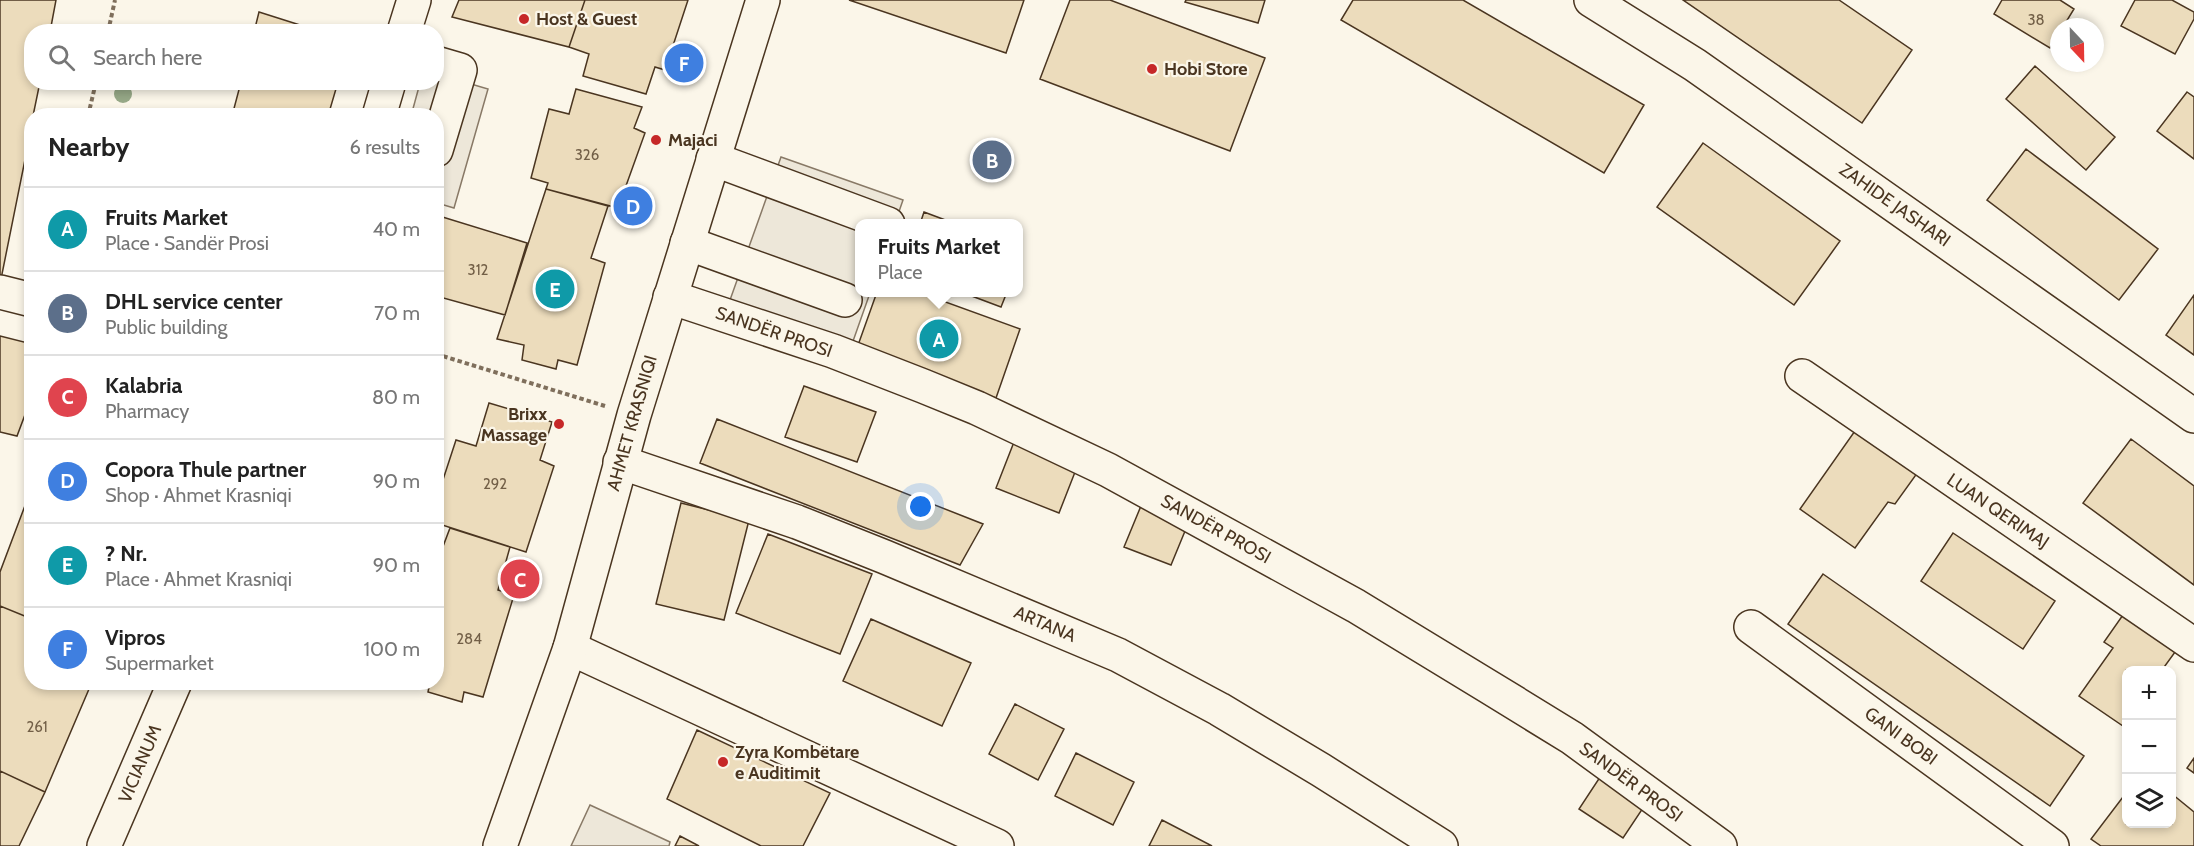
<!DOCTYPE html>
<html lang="en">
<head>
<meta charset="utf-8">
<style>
	body { margin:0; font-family:Cabin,sans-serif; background:#f6f6f6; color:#222 }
	.controls { position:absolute; right:18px; bottom:18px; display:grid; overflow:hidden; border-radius:12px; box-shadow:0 3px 9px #0003 }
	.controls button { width:54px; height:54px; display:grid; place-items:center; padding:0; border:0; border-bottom:2px solid #e0e0e0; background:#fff; color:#222; font:30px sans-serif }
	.compass { position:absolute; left:2050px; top:18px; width:54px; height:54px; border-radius:50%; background:#fff; box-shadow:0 3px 9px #0003; rotate:158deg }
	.you { position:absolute; left:921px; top:507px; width:21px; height:21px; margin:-15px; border:4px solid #fff; border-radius:50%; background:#1a73e8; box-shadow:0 0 0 9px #1a73e833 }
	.badge { display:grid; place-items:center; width:39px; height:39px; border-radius:50%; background:#db2777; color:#fff; font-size:20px; font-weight:700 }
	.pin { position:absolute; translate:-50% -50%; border:3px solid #fff; box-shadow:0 2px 6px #0006 }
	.popup { position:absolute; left:855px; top:219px; width:168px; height:78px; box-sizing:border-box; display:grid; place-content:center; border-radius:12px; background:#fff; filter:drop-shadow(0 2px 4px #0005); font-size:20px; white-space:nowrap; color:#767676 }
	.popup b { font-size:22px; color:#222 }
	.popup::after { content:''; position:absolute; left:50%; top:100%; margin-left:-12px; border:12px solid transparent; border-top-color:#fff }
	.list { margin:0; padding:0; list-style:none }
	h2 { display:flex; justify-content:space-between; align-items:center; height:78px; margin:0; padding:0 24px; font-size:26px }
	h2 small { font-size:20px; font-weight:400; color:#767676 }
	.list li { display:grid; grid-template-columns:39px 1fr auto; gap:18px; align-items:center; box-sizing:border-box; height:84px; padding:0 24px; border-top:2px solid #e0e0e0 }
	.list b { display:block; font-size:22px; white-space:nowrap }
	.list p { margin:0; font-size:20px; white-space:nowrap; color:#767676 }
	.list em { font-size:20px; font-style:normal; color:#767676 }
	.icon { flex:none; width:33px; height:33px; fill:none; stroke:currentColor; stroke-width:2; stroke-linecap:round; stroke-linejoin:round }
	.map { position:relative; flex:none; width:2194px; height:846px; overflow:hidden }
	.search { position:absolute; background:#fff; box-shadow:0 3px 9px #0003; left:24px; top:24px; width:420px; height:66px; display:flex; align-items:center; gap:15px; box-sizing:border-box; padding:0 21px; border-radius:24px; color:#767676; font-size:22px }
	.panel { position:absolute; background:#fff; box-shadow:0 3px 9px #0003; left:24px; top:108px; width:420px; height:582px; border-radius:24px }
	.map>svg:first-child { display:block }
	.parking { fill:#ede7d9; stroke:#887966; stroke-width:1.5 }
	.building { fill:#ecdcbc; stroke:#4a3520; stroke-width:1.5 }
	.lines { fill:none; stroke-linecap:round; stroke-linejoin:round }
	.minor-casing { stroke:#4a3520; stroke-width:36 }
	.major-casing { stroke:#4a3520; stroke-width:36 }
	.path { stroke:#7f6f5c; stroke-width:4; stroke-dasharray:4.5 3; stroke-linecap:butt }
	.minor { stroke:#fbf6e9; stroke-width:33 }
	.major { stroke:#fbf6e9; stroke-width:33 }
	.tree { fill:#96a887 }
	.poi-dot { fill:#c62828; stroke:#fbf6e9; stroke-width:2 }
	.labels { text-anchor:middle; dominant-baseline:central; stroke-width:4.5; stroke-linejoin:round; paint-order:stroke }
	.number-label { font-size:15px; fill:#725f47 }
	.poi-label { font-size:18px; font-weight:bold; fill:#4a3520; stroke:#fbf6e9; text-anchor:start }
	.street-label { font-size:18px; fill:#4a3520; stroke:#fbf6e9 }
</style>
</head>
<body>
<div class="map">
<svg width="2194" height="846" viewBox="0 0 2194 846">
	<rect width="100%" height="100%" fill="#fbf6e9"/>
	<!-- parking -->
	<path class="parking" d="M437,74L488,89L454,208L437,203L436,116H411L420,83L436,82Z
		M781,157L903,200L895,223L860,224V292L870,293L852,344L730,300Z
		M590,805L670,842L669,846H571Z"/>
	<!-- building -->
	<path class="building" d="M0,0H56L50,32H32V82H40L33,116H32V125L0,284Z
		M459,0H585L569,47L452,17Z
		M585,0H688L665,70L655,67L646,94L583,76L589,54L569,47Z
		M849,0H1024L1006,53Z
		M1070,0H1110L1265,58L1230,151L1040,79Z
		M1186,0H1265L1258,23L1185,2Z
		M1353,0H1463L1644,105L1604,173L1341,20Z
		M1683,0H1839L1912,50L1862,123Z
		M2002,0H2060L2074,9L2063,27H2059V33L2050,48L1994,14Z
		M2135,0H2172L2194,12V19L2175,54L2121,26Z
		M259,12L322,32H254Z
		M2035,66L2115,137L2086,170L2006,99Z
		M241,82H338L328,116H232Z
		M576,89L642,107L634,128L645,133L618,208L546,189L548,183L531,178L549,109L569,114Z
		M2187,92L2194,97V159L2157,131Z
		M1703,143L1840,241L1794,305L1657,207Z
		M2026,149L2158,249L2119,300L1987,200Z
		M546,189L608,206L591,258L605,263L577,365L558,360L556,369L522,360L524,345L497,339Z
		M924,212L956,224H920Z
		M436,215L527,243L505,315L436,296Z
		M877,292H918L1020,329L996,398L857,348Z
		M961,292H1007L1001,307Z
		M2194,295V355L2166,335Z
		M0,336L32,344V396L17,436L0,432Z
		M0,336L32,344V396L17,436L0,432Z
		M804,386L876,412L857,462L785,437Z
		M489,403L552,422L540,460L554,466L526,552L436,523V501L456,440L476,446Z
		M717,419L983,524L960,565L700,463Z
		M1857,428L1918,472L1895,504L1888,502L1855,548L1800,509Z
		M2131,439L2194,486V585L2083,503Z
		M1014,442L1077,467L1059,513L996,488Z
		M32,487V619L0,606V572Z
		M1143,501L1190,519L1171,565L1124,547Z
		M681,503L749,520L724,620L656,604Z
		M450,528L510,547L498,590L514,595L483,697L464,692L462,702L428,692L430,682H436V565Z
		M1953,533L2055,601L2023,649L1921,581Z
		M768,534L872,574L840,654L736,613Z
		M1823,574L2084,756L2050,806L1788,624Z
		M0,606L32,619V682H92L45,792L0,771Z
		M2125,612L2178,648L2162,670H2126V722L2123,726L2079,696L2113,648L2104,642Z
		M871,619L971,663L942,726L843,681Z
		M1015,704L1064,729L1038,780L989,754Z
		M697,730L830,793L803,846H761L667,799Z
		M1076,753L1134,782L1113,825L1055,796Z
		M2194,758V773L2187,768Z
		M0,771L45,792L19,846H0Z
		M1604,771L1649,799L1623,838L1579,809Z
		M2126,793V824H2172V794L2194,812V846H2101L2091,839Z
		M1162,820L1212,846H1149Z
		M680,836L699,846H675Z"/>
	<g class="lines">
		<defs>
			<path id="minor" d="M1591,0L1695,65L2194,416
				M404,32L414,0
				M436,63L460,70L436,150
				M379,116L389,82
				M713,159L888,224
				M687,243L845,300
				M0,292L32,300
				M670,297L833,351L923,386L977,408L1108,470L1356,606L1489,687L1572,738L1720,846
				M1802,376L2194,645
				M620,462L797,522L885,557L1118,655L1219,709L1321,770L1441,846
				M1751,627L2052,846
				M570,648L997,846
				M104,846L175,682"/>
			<path id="major" d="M500,846L570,648L634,415L763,0"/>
		</defs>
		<!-- minor casing -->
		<use href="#minor" class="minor-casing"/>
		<!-- major casing -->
		<use href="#major" class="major-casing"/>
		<!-- path -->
		<path class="path" d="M108,32L115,0
			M88,116L96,82
			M436,354L605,406"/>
		<!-- minor -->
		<use href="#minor" class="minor"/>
		<!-- major -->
		<use href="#major" class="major"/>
	</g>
	<!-- trees -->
	<circle class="tree" cx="123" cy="94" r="9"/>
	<!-- markers -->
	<g class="poi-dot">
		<circle cx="524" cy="19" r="6"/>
		<circle cx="1152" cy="69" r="6"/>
		<circle cx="656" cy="140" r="6"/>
		<circle cx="559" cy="424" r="6"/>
		<circle cx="723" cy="762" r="6"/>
	</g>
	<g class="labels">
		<!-- number labels -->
		<g class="number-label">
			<text x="2036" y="20">38</text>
			<text x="587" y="155">326</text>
			<text x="478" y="270">312</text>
			<text x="495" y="484">292</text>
			<text x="469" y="639">284</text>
			<text x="37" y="727">261</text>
		</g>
		<!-- poi labels -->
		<g class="poi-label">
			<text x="536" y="19">Host &amp; Guest</text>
			<text x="1164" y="69">Hobi Store</text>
			<text x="668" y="140">Majaci</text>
			<text x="547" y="414" text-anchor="end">Brixx<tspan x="547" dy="21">Massage</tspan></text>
			<text x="735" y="752">Zyra Kombëtare<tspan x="735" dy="21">e Auditimit</tspan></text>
		</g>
		<!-- street labels -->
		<g class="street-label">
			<text transform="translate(1895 205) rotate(35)">ZAHIDE JASHARI</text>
			<text transform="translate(774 332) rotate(19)">SANDËR PROSI</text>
			<text transform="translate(632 423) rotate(-74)">AHMET KRASNIQI</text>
			<text transform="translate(1998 511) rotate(34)">LUAN QERIMAJ</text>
			<text transform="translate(1216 529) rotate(29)">SANDËR PROSI</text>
			<text transform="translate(1045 624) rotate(23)">ARTANA</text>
			<text transform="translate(1901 736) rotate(36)">GANI BOBI</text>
			<text transform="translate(140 764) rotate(-67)">VICIANUM</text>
			<text transform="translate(1631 782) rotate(36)">SANDËR PROSI</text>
		</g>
	</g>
</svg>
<div class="controls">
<button>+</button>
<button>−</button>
<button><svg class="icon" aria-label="layers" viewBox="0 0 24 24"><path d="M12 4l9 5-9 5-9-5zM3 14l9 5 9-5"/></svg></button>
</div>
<svg class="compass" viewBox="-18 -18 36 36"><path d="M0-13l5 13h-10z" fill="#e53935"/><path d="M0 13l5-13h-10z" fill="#767676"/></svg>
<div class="you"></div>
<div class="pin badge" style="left:939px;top:339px;background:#0f9aa8">A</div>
<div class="popup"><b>Fruits Market</b>Place</div>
<div class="pin badge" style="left:992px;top:160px;background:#5c6f8a">B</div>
<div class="pin badge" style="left:520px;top:579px;background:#e0444e">C</div>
<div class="pin badge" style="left:633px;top:206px;background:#3f7fe0">D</div>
<div class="pin badge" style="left:555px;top:289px;background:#0f9aa8">E</div>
<div class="pin badge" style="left:684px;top:63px;background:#3f7fe0">F</div>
<div class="search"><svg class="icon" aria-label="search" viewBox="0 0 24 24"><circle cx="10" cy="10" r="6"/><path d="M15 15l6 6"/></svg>Search here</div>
<section class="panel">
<h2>Nearby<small>6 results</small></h2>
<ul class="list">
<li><span class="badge" style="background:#0f9aa8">A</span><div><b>Fruits Market</b><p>Place · Sandër Prosi</p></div><em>40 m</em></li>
<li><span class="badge" style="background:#5c6f8a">B</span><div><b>DHL service center</b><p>Public building</p></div><em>70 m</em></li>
<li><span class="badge" style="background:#e0444e">C</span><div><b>Kalabria</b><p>Pharmacy</p></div><em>80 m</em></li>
<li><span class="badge" style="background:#3f7fe0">D</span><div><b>Copora Thule partner</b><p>Shop · Ahmet Krasniqi</p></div><em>90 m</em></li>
<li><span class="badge" style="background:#0f9aa8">E</span><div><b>? Nr.</b><p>Place · Ahmet Krasniqi</p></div><em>90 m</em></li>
<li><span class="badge" style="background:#3f7fe0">F</span><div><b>Vipros</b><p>Supermarket</p></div><em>100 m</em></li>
</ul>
</section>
</div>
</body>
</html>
